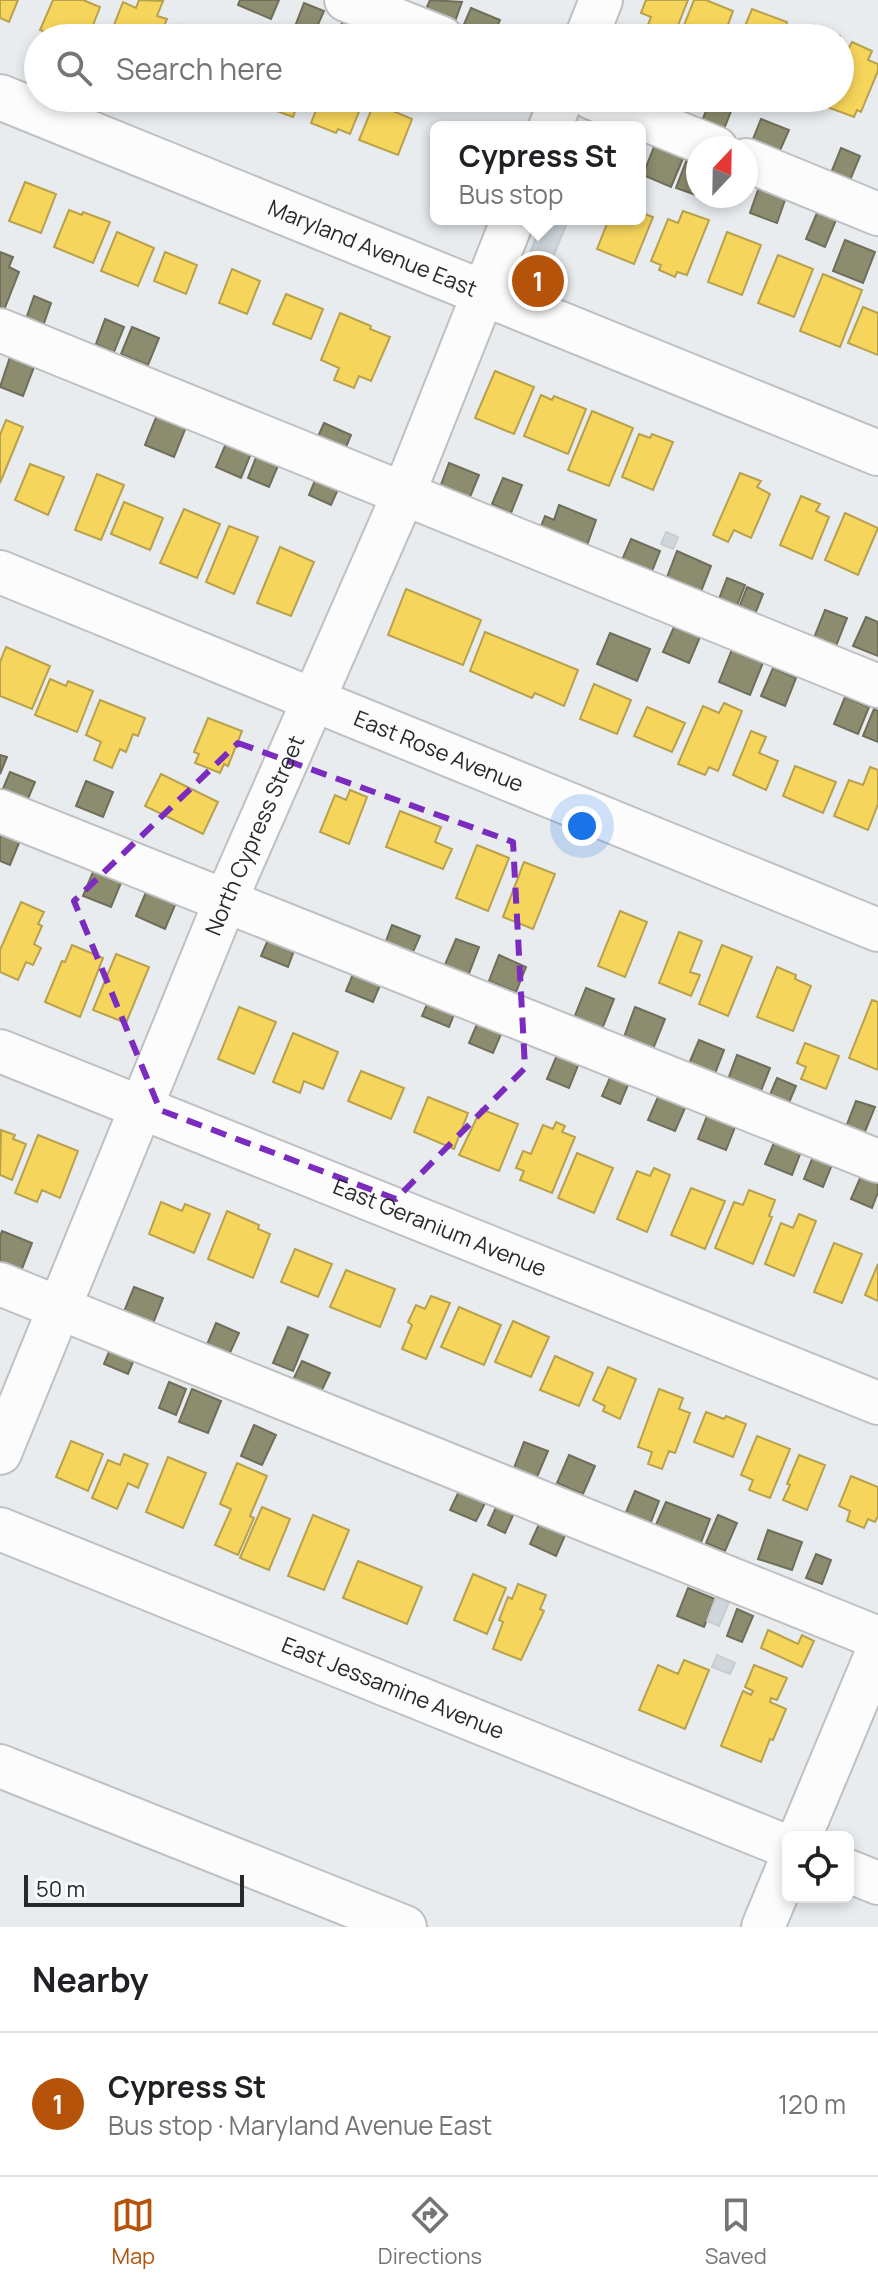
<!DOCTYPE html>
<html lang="en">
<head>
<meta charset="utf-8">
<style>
	body { margin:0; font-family:Manrope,sans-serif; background:#f2f2f2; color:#202124 }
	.controls { position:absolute; right:24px; bottom:24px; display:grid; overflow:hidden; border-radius:12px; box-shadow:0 4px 12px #0003 }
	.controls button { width:72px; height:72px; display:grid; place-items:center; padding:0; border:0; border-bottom:2px solid #e0e0e0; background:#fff; color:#202124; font:40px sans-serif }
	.compass { position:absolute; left:686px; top:136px; width:72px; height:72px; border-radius:50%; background:#fff; box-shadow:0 4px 12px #0003; rotate:22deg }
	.scale { position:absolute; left:24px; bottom:20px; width:220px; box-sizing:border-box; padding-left:8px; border:4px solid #27292b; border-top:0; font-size:22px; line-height:28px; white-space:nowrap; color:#27292b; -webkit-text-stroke:6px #f4fafe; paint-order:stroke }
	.you { position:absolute; left:582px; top:826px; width:28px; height:28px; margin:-20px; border:6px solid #fff; border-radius:50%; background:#1a73e8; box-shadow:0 0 0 12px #1a73e833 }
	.badge { display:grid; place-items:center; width:52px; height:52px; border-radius:50%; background:#b45309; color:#fff; font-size:26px; font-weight:700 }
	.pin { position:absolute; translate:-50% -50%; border:4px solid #fff; box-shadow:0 2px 8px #0006 }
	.popup { position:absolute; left:430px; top:121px; width:216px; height:104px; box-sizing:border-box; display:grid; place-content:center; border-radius:12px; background:#fff; filter:drop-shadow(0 2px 6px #0005); font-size:26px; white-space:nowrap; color:#757577 }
	.popup b { font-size:30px; color:#202124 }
	.popup::after { content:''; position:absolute; left:50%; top:100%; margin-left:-16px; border:16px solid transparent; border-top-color:#fff }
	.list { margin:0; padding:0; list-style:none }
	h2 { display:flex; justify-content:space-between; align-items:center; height:104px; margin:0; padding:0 32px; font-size:34px }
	h2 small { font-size:26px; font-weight:400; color:#757577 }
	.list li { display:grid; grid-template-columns:52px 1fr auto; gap:24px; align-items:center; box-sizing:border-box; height:144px; padding:0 32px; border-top:2px solid #e0e0e0 }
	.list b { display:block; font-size:30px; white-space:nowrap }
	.list p { margin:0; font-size:26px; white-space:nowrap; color:#757577 }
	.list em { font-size:26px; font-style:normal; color:#757577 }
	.icon { flex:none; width:44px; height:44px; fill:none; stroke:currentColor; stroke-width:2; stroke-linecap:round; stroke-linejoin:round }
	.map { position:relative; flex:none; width:878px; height:1927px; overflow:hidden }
	.search { position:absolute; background:#fff; box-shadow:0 4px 12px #0003; left:24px; right:24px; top:24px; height:88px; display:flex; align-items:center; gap:20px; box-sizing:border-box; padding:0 28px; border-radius:44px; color:#757577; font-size:30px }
	.sheet { height:248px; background:#fff }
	nav { display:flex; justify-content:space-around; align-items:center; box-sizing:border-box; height:112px; border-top:2px solid #e0e0e0; background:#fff; font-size:22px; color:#757577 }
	nav a { display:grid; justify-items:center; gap:4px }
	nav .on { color:#b45309 }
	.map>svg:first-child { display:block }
	.homes { fill:#f6d55c; stroke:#b8a14d; stroke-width:2 }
	.industry { fill:#8c8c6e; stroke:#6e6e5a; stroke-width:2 }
	.building { fill:#cfd7dd; stroke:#cacdcf; stroke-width:2 }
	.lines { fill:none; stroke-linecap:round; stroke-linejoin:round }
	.minor-casing { stroke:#bec0c2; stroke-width:46 }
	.major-casing { stroke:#bec0c2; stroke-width:48 }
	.minor { stroke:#fcfcfd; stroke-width:42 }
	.major { stroke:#fcfcfd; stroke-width:44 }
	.marked { fill:none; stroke:#7b2cbf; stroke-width:6; stroke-dasharray:16 10; stroke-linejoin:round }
	.labels { text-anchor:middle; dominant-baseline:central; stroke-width:8; stroke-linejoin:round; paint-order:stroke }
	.street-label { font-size:22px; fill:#27292b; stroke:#f4fafe }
</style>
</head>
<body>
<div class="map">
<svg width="878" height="1927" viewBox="0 0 878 1927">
	<rect width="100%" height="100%" fill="#e9ecef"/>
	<!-- homes -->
	<path class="homes" d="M0,0H18L9,22L0,18Z
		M53,0H83L100,7L88,38H73L64,34L60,38L40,30Z
		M139,0L163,1L157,16L167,19L159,38H109L123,2L136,8Z
		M646,0H688L673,38L643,37L651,17L641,13Z
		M694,0H706L733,11L723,38H679Z
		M752,9L787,22L781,38H740Z
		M177,25L207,38H171Z
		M812,25L840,36V38H796L800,28L809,31Z
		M852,42L872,51L868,60L878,64V71L861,112L857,110L854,117L827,107L831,98H840V64Z
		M226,98H244L242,104Z
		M266,98H300L293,117L263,106Z
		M321,98L364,99L350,134L338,129L336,133L311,123Z
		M374,103L412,119L398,155L359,140Z
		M25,182L56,194L41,233L9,221Z
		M69,210L82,215L83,212L110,222L93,263L54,247Z
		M683,211L709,220L687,275L677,272L675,277L659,270L661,265L651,261L668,219L678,223Z
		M640,212L653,217L634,264L597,249L609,219H640Z
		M117,232L154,248L138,286L101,271Z
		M727,232L761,245L742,295L708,282Z
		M165,252L197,265L186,294L154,281Z
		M778,255L813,269L794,317L758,303Z
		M232,269L260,281L247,314L219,303Z
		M823,274L862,290L840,347L800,331Z
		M286,294L323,309L311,339L273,324Z
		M863,307L878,313V355L848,343Z
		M340,313L371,326L370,329L390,337L371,381L359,376L354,388L334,380L339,368L321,360Z
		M495,371L534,387L514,434L475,418Z
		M541,395L552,400L554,396L586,409L568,454L524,436Z
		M592,411L633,428L609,486L568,470Z
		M6,420L23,427L0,483V435Z
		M639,434L650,438L652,434L673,442L653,490L622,477Z
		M30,464L64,477L48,515L15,500Z
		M740,473L761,481L757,487L770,494L751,538L734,530L728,542L713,535Z
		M97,474L124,485L101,540L75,530Z
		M801,496L820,504L816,511L829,517L812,559L780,545Z
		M124,502L163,518L150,550L111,534Z
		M184,509L220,524L197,578L160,563Z
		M845,513L878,528L858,575L825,560Z
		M229,526L258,537L234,594L206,582Z
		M280,547L314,562L291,616L257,603Z
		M406,589L481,620L463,665L388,635Z
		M485,632L578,670L564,706L535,693L532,698L470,671Z
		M6,647L50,666L32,709L0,696V662Z
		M50,679L66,686L68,681L93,691L77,732L35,715Z
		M594,684L631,700L617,734L580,719Z
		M100,700L145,718L138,736L133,734L126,752L120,749L112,768L94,760L101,742L86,735Z
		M724,703L742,711L718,771L709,767L705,775L678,764L703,706L719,713Z
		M647,707L685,723L672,752L634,736Z
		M208,718L242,731L228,766L224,764L220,773L195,763L199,754L194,752Z
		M751,731L766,737L759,753L778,761L766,790L733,775Z
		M795,766L836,782L823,813L783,796Z
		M870,767L878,770V804L868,830L834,816L849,780L863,785Z
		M161,774L218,802L203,834L145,806Z
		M350,790L367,797L349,844L320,832L335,795L346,800Z
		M400,811L441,827L435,842L452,849L443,869L386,847Z
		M477,845L509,858L488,911L456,898Z
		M524,862L555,874L533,929L503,917Z
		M21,902L44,912L38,924L42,926L34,944L41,948L33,965L26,962L18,980L0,972V950Z
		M620,911L647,922L625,977L598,966Z
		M679,932L702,941L690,972L700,975L691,996L659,983Z
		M72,945L103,958L80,1017L45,1002L62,961L65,962Z
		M722,945L752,957L728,1016L699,1004Z
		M116,954L149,967L126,1023L93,1010Z
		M777,967L796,975L795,979L811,986L793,1031L757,1017Z
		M872,1000L878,1002V1070L849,1058Z
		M239,1007L276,1022L254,1074L218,1059Z
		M293,1033L338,1052L323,1089L304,1081L300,1093L273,1082Z
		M805,1043L839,1056L826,1089L801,1079L806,1067L797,1063Z
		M361,1071L404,1088L391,1119L348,1101Z
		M428,1097L468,1113L454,1149L414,1132Z
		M481,1109L518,1124L499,1171L459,1155Z
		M556,1122L565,1126L562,1132L575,1137L552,1193L520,1180L524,1171L516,1168L523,1151L531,1154L543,1125L553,1129Z
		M1,1130L15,1135L13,1139L26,1144L12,1180L0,1175Z
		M38,1135L78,1151L60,1198L42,1190L37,1202L15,1193Z
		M577,1153L613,1168L594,1213L558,1198Z
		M654,1168L670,1175L647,1232L617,1219L637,1171L650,1176Z
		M691,1188L725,1201L705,1249L671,1235Z
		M749,1190L775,1200L769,1216L772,1217L753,1264L715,1248L734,1202L743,1205Z
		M161,1202L182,1211L185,1204L210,1214L194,1253L149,1234Z
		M227,1211L259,1225L258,1229L270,1234L253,1278L208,1259Z
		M799,1214L816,1221L794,1276L765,1264L781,1223L793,1228Z
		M834,1243L862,1254L842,1303L814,1292Z
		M295,1249L332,1264L318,1297L281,1282Z
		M878,1264V1301L865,1295Z
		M346,1270L395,1289L380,1327L330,1307Z
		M431,1296L450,1303L426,1359L402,1349L412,1325L408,1322L416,1305L425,1309Z
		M459,1307L501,1325L484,1365L441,1347Z
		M513,1321L549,1337L531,1377L495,1362Z
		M555,1356L593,1373L579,1406L540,1390Z
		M608,1367L636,1379L620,1419L603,1411L605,1406L593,1400Z
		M659,1389L683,1398L679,1409L690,1413L675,1453L669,1451L662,1469L648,1464L652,1452L638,1447Z
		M706,1412L724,1419L726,1416L746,1424L733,1457L694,1442Z
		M757,1436L790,1449L770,1498L749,1490L753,1480L741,1475Z
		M71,1441L103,1454L88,1491L56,1477Z
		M124,1454L148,1464L138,1488L128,1483L117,1509L92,1498L108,1460L120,1465Z
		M799,1455L825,1465L807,1510L783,1500L790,1485L787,1484Z
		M168,1457L206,1473L183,1528L146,1512Z
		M237,1463L267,1476L250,1516L254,1518L238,1555L215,1545L231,1509L220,1504Z
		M851,1476L878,1487V1516L875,1522L868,1519L864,1528L847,1521L850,1511L839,1506Z
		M262,1507L290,1519L269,1570L240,1558Z
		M313,1515L349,1530L324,1590L288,1576Z
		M358,1561L422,1587L407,1624L343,1598Z
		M473,1574L506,1588L487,1634L454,1620Z
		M518,1584L546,1595L540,1609L544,1611L521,1660L493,1649L503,1622L499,1620L508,1597L512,1599Z
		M768,1630L798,1644L802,1635L814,1641L802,1667L761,1648Z
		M684,1660L709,1670L685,1729L639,1710L658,1665L678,1674Z
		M754,1665L787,1678L777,1700L771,1698L770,1702L786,1709L773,1740L770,1739L761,1762L721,1746L743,1691L751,1695L753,1691L745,1687Z"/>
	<!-- industry -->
	<path class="industry" d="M240,0H279L271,19L238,5Z
		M430,0L462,2L453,27L423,16Z
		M304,3L324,11L313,36L294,29Z
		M471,8L500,20L492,38H484L462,29Z
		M344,18L362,25L356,38H336Z
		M711,98H726L735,101L724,129L702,121Z
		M761,119L789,130L778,155L751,144Z
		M655,144L684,156L671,187L643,175Z
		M841,148L860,156L848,185L829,178Z
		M687,159L698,163L699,196L676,188Z
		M760,184L787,194L777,223L750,213Z
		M819,208L838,215L825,247L806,239Z
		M845,240L875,252L863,283L833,271Z
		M0,252L13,257L9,267L19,272L4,310L0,309Z
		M34,296L51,303L42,329L25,322Z
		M105,319L124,327L114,352L96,344Z
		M132,327L159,338L148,365L121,354Z
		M10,357L34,367L23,396L0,387Z
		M157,415L186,427L174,457L145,445Z
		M324,423L351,435L344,452L316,441Z
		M227,441L252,451L241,478L216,467Z
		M258,452L280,461L269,487L248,478Z
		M449,463L479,475L468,502L439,490Z
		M316,478L339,487L331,505L309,495Z
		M503,478L522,485L511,513L492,504Z
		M559,505L596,520L586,548L540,529L545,516L554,520Z
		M631,539L660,551L652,571L622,560Z
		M677,551L711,566L700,594L666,580Z
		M727,578L745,585L735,611L717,604Z
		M747,587L763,594L753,619L737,613Z
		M825,610L847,618L834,651L812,643Z
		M866,617L878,622V656L853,646Z
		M674,627L700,637L689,663L663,652Z
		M610,633L650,649L637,681L597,664Z
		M733,647L764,660L750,695L719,682Z
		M773,668L796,678L785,706L761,696Z
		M845,697L869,707L858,734L834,724Z
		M874,709L878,711V742L863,736Z
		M0,755L7,757L0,774Z
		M10,772L35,782L27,801L2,791Z
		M86,781L113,792L103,817L76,806Z
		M0,829L21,838L10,865L0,861Z
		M95,867L123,878L111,907L83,896Z
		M149,885L178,898L165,929L136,916Z
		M392,925L420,936L412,954L385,944Z
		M270,935L296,945L288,967L261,956Z
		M456,939L479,947L468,976L444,967Z
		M499,955L526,967L516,992L489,981Z
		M356,967L383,978L373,1002L346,991Z
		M586,988L614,999L602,1029L574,1018Z
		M431,995L457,1007L449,1027L422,1016Z
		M635,1007L665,1019L653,1049L624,1037Z
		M480,1017L504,1027L493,1053L469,1043Z
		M699,1040L724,1050L714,1076L688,1066Z
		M557,1055L579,1063L569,1088L547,1079Z
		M737,1055L770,1068L759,1096L727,1082Z
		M612,1073L630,1080L620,1104L602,1096Z
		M777,1078L796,1086L788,1105L769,1097Z
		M661,1090L688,1101L675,1131L648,1120Z
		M856,1101L875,1107L864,1134L846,1127Z
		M709,1111L737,1122L726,1150L698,1139Z
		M776,1138L802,1149L792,1175L765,1164Z
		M814,1154L833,1162L823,1187L804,1179Z
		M861,1176L878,1183V1192L872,1208L851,1199Z
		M2,1231L32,1243L18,1279L0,1271V1237Z
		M134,1287L163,1298L152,1326L123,1314Z
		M216,1323L239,1333L228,1357L206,1347Z
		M288,1327L308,1335L293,1371L273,1363Z
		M111,1347L135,1357L128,1374L104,1364Z
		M302,1361L330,1373L321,1392L293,1380Z
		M169,1382L186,1389L176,1415L159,1408Z
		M192,1389L221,1401L208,1433L179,1422Z
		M254,1425L276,1435L262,1465L241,1456Z
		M524,1442L548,1451L537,1477L514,1468Z
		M569,1455L595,1466L583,1494L557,1483Z
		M461,1487L487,1499L476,1521L450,1510Z
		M635,1491L659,1501L649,1527L624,1517Z
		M666,1502L710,1519L700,1545L655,1527Z
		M497,1505L514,1513L505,1533L488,1525Z
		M718,1515L737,1523L725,1551L706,1543Z
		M540,1522L566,1533L556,1556L530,1544Z
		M768,1530L802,1542L792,1570L758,1559Z
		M816,1554L831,1560L822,1584L806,1578Z
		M688,1588L715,1599L704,1627L677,1616Z
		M737,1609L753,1616L742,1642L727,1636Z"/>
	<!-- building -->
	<path class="building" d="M543,219H551L566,225L549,267L528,259Z
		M666,532L678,537L673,549L661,544Z
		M716,1597L729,1602L719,1626L707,1621Z
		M717,1655L735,1663L730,1674L712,1667Z"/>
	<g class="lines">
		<defs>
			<g id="minor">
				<path d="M346,0L442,38"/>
				<path d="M586,38L601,0"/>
				<path d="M592,98L716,148"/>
				<path d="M550,127L562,98"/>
				<path d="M746,160L878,214"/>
				<path d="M0,330L878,686"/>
				<path id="s1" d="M0,572L878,930"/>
				<path d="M0,811L878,1161"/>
				<path id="s2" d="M0,1051L878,1403"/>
				<path d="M0,1284L878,1638"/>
				<path id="s3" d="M0,1453L225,902L404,493L513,219"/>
				<path id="s4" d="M0,1529L788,1847"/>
				<path d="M0,1766L405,1927"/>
				<path d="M800,1837L878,1650"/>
				<path d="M848,1871L878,1883"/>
				<path d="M763,1927L788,1867"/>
			</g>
			<g id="major">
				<path id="s5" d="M0,97L878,453"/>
			</g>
		</defs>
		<!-- minor casing -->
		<use href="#minor" class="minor-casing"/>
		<!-- major casing -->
		<use href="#major" class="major-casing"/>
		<!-- minor -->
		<use href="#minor" class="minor"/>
		<!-- major -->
		<use href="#major" class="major"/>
	</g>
	<!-- marked area -->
	<path class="marked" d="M238,743L513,842L525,1068L396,1199L160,1110L74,901Z"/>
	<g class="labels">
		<!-- street labels -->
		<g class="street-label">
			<text stroke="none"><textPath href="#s5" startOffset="402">Maryland Avenue East</textPath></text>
			<text stroke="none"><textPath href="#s1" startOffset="474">East Rose Avenue</textPath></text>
			<text stroke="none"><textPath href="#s3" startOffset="668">North Cypress Street</textPath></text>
			<text stroke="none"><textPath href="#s2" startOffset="474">East Geranium Avenue</textPath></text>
			<text stroke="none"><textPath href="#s4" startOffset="424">East Jessamine Avenue</textPath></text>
		</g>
	</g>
</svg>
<div class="controls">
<button><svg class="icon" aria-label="locate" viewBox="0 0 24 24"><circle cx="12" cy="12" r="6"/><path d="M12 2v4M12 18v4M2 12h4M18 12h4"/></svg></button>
</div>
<svg class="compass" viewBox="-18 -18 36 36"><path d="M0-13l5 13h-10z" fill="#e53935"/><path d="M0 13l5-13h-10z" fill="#757577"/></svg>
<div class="scale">50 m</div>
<div class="you"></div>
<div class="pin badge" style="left:538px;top:281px">1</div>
<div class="popup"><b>Cypress St</b>Bus stop</div>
<div class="search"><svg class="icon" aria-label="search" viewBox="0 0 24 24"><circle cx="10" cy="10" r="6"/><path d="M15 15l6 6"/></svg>Search here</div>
</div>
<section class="sheet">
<h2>Nearby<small></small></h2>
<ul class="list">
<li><span class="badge">1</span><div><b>Cypress St</b><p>Bus stop · Maryland Avenue East</p></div><em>120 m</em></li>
</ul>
</section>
<nav>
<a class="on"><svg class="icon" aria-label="map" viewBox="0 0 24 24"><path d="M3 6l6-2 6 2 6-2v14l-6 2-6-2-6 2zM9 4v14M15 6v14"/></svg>Map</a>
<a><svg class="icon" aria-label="directions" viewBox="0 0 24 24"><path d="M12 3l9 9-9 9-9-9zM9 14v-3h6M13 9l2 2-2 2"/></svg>Directions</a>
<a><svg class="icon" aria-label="saved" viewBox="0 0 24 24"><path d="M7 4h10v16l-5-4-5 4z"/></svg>Saved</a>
</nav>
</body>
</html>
